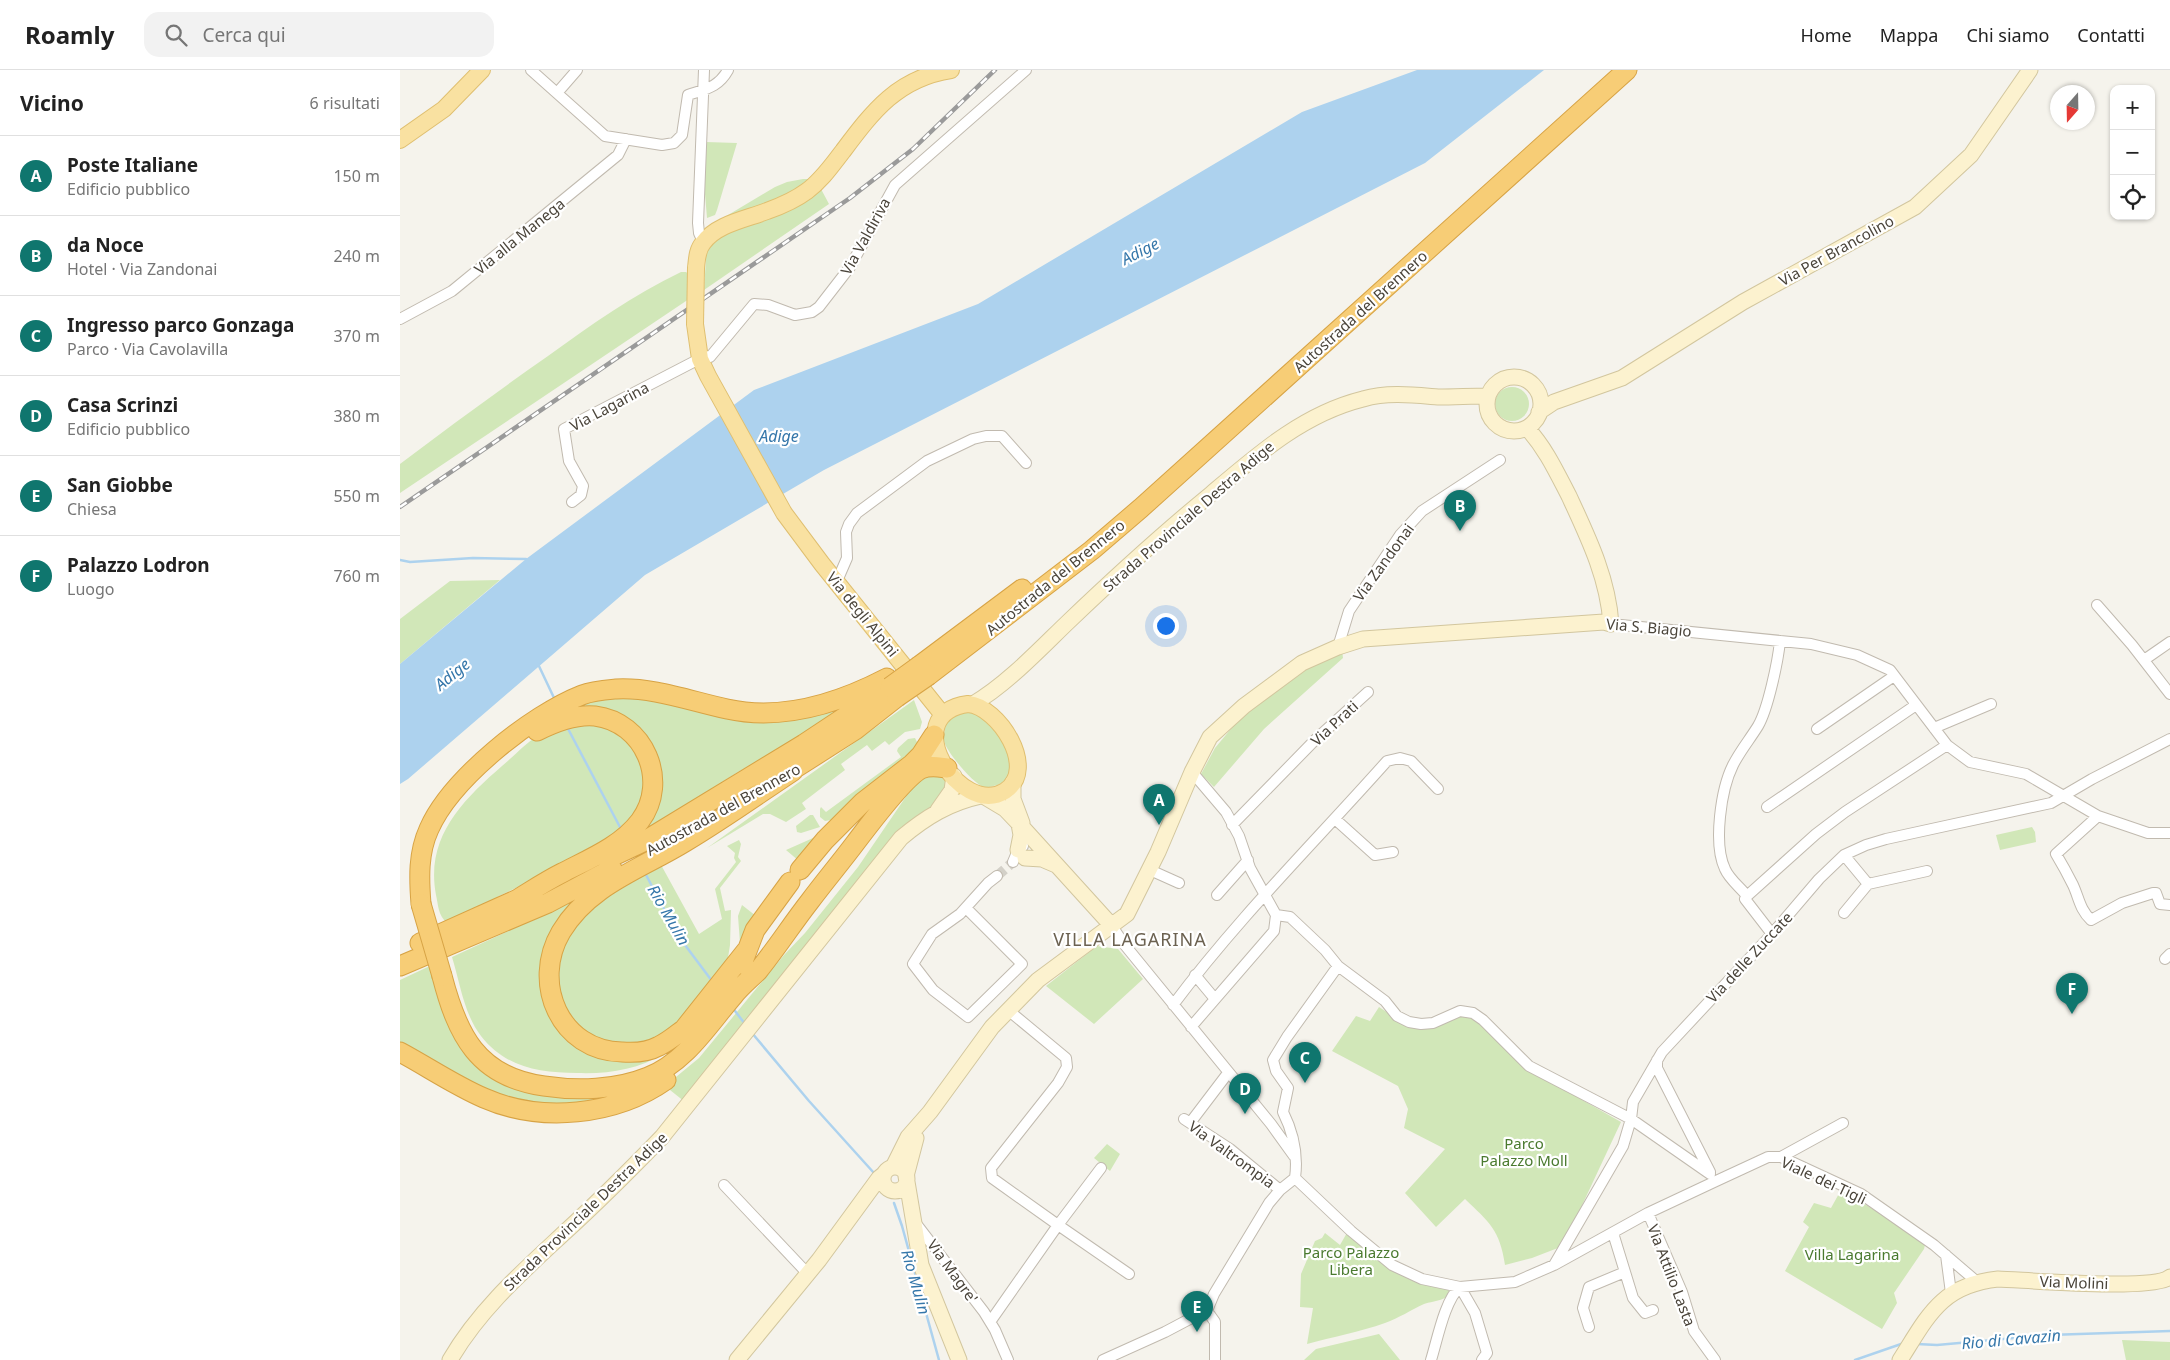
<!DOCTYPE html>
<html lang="it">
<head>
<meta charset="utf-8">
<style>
	body { margin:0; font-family:"Noto Sans",sans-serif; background:#f2f2f2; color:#222 }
	.controls { position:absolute; right:15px; top:15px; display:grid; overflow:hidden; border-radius:10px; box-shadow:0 1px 4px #0004 }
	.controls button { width:45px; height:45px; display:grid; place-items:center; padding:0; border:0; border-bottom:1px solid #e0e0e0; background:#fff; color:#222; font:25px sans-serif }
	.compass { position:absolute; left:1650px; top:15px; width:45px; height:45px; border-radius:50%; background:#fff; box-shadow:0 1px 4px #0004; rotate:200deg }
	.you { position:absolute; left:765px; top:555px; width:18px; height:18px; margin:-12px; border:4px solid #fff; border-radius:50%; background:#1a73e8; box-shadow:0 0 0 8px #1a73e833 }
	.badge { display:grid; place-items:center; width:32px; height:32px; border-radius:50%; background:#0f766e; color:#fff; font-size:16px; font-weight:700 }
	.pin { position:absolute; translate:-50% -41px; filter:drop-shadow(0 1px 2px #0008) }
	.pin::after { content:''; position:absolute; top:26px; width:18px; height:15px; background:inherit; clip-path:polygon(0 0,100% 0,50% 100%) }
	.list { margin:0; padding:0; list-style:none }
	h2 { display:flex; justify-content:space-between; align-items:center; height:65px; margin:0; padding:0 20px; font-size:21px }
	h2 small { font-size:16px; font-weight:400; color:#767676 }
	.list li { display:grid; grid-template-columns:32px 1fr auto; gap:15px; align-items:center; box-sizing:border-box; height:80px; padding:0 20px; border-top:1px solid #e0e0e0 }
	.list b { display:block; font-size:19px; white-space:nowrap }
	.list p { margin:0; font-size:16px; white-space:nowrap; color:#767676 }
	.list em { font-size:16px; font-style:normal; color:#767676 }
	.icon { flex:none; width:28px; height:28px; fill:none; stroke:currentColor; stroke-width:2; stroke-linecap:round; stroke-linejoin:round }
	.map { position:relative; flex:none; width:1770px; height:1290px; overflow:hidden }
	header { display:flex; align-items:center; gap:30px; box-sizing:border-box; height:70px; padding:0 25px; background:#fff; border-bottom:1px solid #e0e0e0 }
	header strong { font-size:24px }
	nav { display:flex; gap:28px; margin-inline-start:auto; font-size:18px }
	.search { width:350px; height:45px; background:#f2f2f2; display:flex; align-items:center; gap:12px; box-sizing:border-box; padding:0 18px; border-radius:15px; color:#767676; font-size:19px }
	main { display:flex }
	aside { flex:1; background:#fff }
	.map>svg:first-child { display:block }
	.green { fill:#d1e7b8 }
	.water { fill:#add2ee }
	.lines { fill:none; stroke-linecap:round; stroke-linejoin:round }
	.stream { stroke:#add2ee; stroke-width:2.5 }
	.street-tunnel { stroke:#d3d0c8; stroke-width:10; stroke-dasharray:10 5; stroke-linecap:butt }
	.street-casing { stroke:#c1baaf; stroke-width:12 }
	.secondary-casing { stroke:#d2c69e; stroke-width:17 }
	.primary-casing { stroke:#dfbf70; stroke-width:18 }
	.highway-casing { stroke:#d7a345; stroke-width:21 }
	.street { stroke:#fff; stroke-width:10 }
	.secondary { stroke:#fcf2cf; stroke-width:15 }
	.primary { stroke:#f9e1a1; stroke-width:16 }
	.highway { stroke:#f7cd76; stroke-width:19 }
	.rail-casing { stroke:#9a9a9a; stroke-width:4.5 }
	.rail { stroke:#fff; stroke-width:2.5; stroke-dasharray:8; stroke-linecap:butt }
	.primary-bridge-casing { stroke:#dfbf70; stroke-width:18; stroke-linecap:butt }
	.highway-bridge-casing { stroke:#d7a345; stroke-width:21; stroke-linecap:butt }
	.primary-bridge { stroke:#f9e1a1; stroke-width:16 }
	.highway-bridge { stroke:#f7cd76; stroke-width:19 }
	.labels { text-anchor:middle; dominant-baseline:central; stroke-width:4.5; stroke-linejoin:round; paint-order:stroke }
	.street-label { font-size:15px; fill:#4a443a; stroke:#fff }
	.park-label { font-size:15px; fill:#4a7a2f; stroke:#fff }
	.water-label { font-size:16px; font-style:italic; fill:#3577aa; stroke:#fff }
	.quarter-label { font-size:18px; letter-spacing:1px; fill:#6c6251; stroke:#fff }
</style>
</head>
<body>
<header>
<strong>Roamly</strong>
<div class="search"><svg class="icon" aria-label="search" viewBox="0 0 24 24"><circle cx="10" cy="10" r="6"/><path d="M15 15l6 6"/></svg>Cerca qui</div>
<nav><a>Home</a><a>Mappa</a><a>Chi siamo</a><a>Contatti</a></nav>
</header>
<main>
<aside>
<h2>Vicino<small>6 risultati</small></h2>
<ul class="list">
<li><span class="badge">A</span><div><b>Poste Italiane</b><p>Edificio pubblico</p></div><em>150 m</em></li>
<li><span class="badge">B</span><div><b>da Noce</b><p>Hotel · Via Zandonai</p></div><em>240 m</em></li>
<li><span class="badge">C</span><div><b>Ingresso parco Gonzaga</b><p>Parco · Via Cavolavilla</p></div><em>370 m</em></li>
<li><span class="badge">D</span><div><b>Casa Scrinzi</b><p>Edificio pubblico</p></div><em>380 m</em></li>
<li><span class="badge">E</span><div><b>San Giobbe</b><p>Chiesa</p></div><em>550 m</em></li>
<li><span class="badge">F</span><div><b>Palazzo Lodron</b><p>Luogo</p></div><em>760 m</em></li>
</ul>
</aside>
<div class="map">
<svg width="1770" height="1290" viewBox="0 0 1770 1290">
	<rect width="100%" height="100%" fill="#f5f3ec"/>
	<!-- green -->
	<path class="green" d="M306,72L337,73L317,140L315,145L307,148L304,112Z
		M403,109H409C381,134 342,144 308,157L375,117L387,112Z
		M421,119L429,134L304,220L306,189L304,186L312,172L327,163L373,147Z
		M281,202H286L291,206L289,229L0,423V394C49,357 98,321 148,286C191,255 233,225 281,202Z
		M1095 334a17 17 0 1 1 34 0a17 17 0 1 1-34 0Z
		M100,510L0,594V549L50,511Z
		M942,580L943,588L864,659L814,717L801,704L815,678L835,654L867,626L913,592Z
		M219,627L252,630L294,640L458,630L407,664L338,702L269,746L236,764L254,739L234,658L156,645L187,633Z
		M514,630L522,652L520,659L505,662L489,675L485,671L472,681L467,675L441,694L445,700L402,733L406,739L386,752L370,744H363L307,778Z
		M565,641C593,646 601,668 613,691L609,709C602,713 593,718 584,717C573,714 546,681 544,671C543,663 546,655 548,648Z
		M196,651L232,669L249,710L232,753L184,785L99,826L49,855C38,845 39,839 36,825C25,767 63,730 102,696C114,686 125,674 137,666C147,659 183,654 196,651Z
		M515,668L519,676L453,734L431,750L425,751L420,747V739L421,737L426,742L501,687L497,681L498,678L508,669Z
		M538,702L546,709L547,722L285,1032L265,1016L299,988L384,885L405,863L458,797L520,706Z
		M410,745H413L420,757L401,763L397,762L396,756Z
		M1632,757L1635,762L1636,772L1600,780L1596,765Z
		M413,768L415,769L399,791L386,780Z
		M339,770L341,774L338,787L341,791L320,818L325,841L331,840L330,875L327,894L269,965L228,978L184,964L159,933L158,882L191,835L260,793L299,864L322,849L315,819L336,792L334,788L335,783L327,776Z
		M188,824L150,874L167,962L265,983C237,1000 209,1004 177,1003C139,1003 105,997 81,966C64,944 60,913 52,887Z
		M342,835L356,846L340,873L338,846Z
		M697,876L718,879L743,909L694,954L646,916Z
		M32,895L85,998L221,1020L204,1034L118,1035L0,978V910Z
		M979,937L1002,952L1060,946L1076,949L1177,1027L1221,1052L1163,1176L1132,1188L1105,1195C1100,1160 1089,1152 1065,1129L1036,1157L1005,1123L1045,1079L1004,1058L1008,1039L998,1016L932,981L956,946L970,951Z
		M707,1074L720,1084L710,1101L694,1088Z
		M1441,1120L1526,1171L1524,1179L1494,1223L1497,1233L1482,1259L1385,1201L1409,1157L1403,1152L1414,1133L1431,1138Z
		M948,1161L973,1184L1047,1218L1050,1222C1047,1231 1032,1231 1024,1234C1011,1240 999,1248 985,1253C960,1262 932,1267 907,1274L913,1238L900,1237L901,1204L915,1171L922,1168L925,1163L940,1175Z
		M979,1264L1000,1290H904L916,1279Z
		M1722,1270L1770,1272V1290H1726Z"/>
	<!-- water -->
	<path class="water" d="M1017,0H1144L1025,93L424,400L245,505L8,709L0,714V594L126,489L354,320L578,234L902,42Z"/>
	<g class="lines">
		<!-- stream -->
		<path class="stream" d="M0,490L10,492L73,488L126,489
			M138,594L155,630
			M166,655L221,759
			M245,803L279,867L312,911
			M332,937L345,954
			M352,963L409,1031L474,1103
			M494,1133L502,1156L539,1290
			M1517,1274L1537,1275L1649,1265L1770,1261
			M1455,1290L1504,1273"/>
		<!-- street-tunnel -->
		<path class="street-tunnel" d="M597,806L613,792"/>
		<defs>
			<path id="street" d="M131,0L205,66L262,75L274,73L282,65L288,25C305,19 318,18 328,0
				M157,23L177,0
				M303,172L299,163L298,153L304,0
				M0,249L52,221L218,85L226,69
				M172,432L181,425L183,416L169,391L164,359L305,286L310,287L354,234L368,235L395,245L412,242L419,237L450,197L495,115L626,0
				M437,511L447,488L446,462L449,454L457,443L527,391L573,369L586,366H602L626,393
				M1697,535L1732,575L1770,624
				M1211,554L1411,574L1457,585L1490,600L1547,675L1570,692L1626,704L1698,746L1748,763H1770
				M938,577L949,541L1000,465L1022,441L1100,390
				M1744,590L1770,572
				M1534,658L1591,634
				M1417,659L1494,606
				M1367,737L1516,635
				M1698,746L1656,784C1662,794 1668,805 1673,815C1679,828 1680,840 1691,850L1722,833L1753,823H1756L1760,834L1770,835
				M935,749L975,785L993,782
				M832,755L915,670L968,622
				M613,792L618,780L623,776
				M750,800L779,813
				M1468,814L1527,801
				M817,825L848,790
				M1347,826C1341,818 1329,809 1325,799C1313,774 1321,719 1333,695C1340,681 1350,669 1358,656C1368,639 1378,591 1380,571
				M566,838L622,894L568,947L533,920L513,894L532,864L560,844L588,813L597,806
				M1444,843L1468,814L1444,785
				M876,845L890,847L925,880L938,896L985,931L997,946L1009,952L1021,954L1033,953L1060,941L1073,943L1083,950L1129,996L1231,1049L1310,1104
				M712,856L724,874L871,1054L894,1086
				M1372,864L1345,829L1347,826L1416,764L1445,742L1547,675
				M1765,889L1770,884
				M795,905L815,929
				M773,935C838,848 915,772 987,691L1000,688L1011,691L1038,719
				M791,957L874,861L876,845L850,798L839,766L826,742L792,702
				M1257,990V998L1310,1102
				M784,1049L830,1079L880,1120
				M790,1053L828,1003
				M1381,1087L1443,1053
				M701,1098L658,1155L729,1204
				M895,1108L951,1161L992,1195L1022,1209L1060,1217L1115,1212L1154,1195L1248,1143L1314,1112L1368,1087H1381L1461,1124L1534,1175L1576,1211
				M895,1108C898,1086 893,1062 883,1042L888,1018L876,1001L873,990L887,967L938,896
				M324,1115L408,1204
				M1248,1143L1282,1222L1294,1261L1315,1290
				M514,1151L584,1242L595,1260L608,1290
				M1213,1163L1233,1228L1245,1243L1253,1240
				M1546,1185L1551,1223
				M1154,1195L1223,1076L1231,1049L1233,1032L1262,982L1372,864L1419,809L1444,785L1466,775L1486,769L1651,733L1692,709L1770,669
				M1060,1217L1075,1243L1087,1283L1082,1290
				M806,1243L814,1224L869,1133L880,1120L895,1108
				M590,1252L658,1155L592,1108L591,1098L658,1013L667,997L666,988L608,940
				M1189,1257L1183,1238L1189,1217L1225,1202
				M703,1290L765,1262L801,1243L810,1245L815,1252V1290
				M1031,1290C1037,1271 1045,1229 1060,1217"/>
			<path id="secondary" d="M1087 334a27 27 0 1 1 54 0a27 27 0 1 1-54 0Z
				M1139,342L1154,332L1222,308L1343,232L1515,137L1571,85L1630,0
				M573,634C606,615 640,579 667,553C714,508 761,465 811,424C858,384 903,344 963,329C988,322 1013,325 1038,327C1055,327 1071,326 1088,326
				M613,712V729L622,753
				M585,727L605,739L624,759L712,856
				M538,740L552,720L554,706
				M618,780L621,765L619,754
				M625,788L642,789L656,795
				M516,1068L506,1106L521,1195L559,1290
				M493,1097L508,1067L530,1042L592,957L638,910L727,844L758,782L792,702L810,667L844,636L902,593L938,577L963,569L1204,552L1211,554C1208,508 1188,467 1169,426C1156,401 1146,379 1127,358
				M483 1109a12 12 0 1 1 24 0a12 12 0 1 1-24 0Z
				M50,1290C79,1240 122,1202 164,1163C198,1132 230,1100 262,1067L501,768C526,747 549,733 581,726
				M337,1290L419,1190L479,1108L484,1104
				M1500,1290C1528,1246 1541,1215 1598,1209C1627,1210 1753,1221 1770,1207"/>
			<path id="primary" d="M0,70L44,39L82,0
				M296,198C297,189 297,180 303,173C316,154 347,149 367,141C381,136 395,130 407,121C422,110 432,95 443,81C473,41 498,8 551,0
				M295,254L300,289L308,306L384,443L422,494L543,645
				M568,634C598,636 639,699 605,721C560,749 495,644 568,634Z"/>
			<path id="highway" d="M519,596L622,519
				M529,605L692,480L741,438L1227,0
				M383,706L455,660L497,627
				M207,789L243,772L404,674L487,619
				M400,800L425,770L463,732L512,694L521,685L534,665
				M116,830C131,821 146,811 162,803C189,789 221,776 240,751C270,711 244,652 195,646C175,644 155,652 137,661
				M21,834C19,808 18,783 29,759C51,709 131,645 182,625C192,621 205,620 216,619C253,617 290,631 327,639C381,651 439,633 487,608
				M20,873L127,825
				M346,881L284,959C276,965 268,972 259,976C248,982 234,983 222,982C160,981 131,913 161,862C189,815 241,799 285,772C322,750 357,725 393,701
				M342,894L355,860L390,812
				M0,896L148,833L212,799
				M42,906C57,964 77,1007 144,1016C177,1021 216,1020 248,1007C286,992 308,955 334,925C341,916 350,909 358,901C376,879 392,854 410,831C425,811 441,792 456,772C469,755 504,708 521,699C530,695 538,697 547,698
				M0,982C28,997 54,1015 84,1028C141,1053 215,1046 266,1010"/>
		</defs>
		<!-- street casing -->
		<use href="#street" class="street-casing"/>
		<!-- secondary casing -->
		<use href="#secondary" class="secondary-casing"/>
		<!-- primary casing -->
		<use href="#primary" class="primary-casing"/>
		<!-- highway casing -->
		<use href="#highway" class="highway-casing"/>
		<!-- street -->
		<use href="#street" class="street"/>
		<!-- secondary -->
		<use href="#secondary" class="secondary"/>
		<!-- primary -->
		<use href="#primary" class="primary"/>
		<!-- highway -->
		<use href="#highway" class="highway"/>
		<defs>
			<path id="rail" d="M0,437L450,128L513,79L595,0"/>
		</defs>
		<!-- rail casing -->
		<use href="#rail" class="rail-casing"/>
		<!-- rail -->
		<use href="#rail" class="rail"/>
		<defs>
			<path id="primary-bridge" d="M295,254L296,198"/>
			<path id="highway-bridge" d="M490,617L519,596
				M497,627L529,605
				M21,834L42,906"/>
		</defs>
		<!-- primary-bridge casing -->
		<use href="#primary-bridge" class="primary-bridge-casing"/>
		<!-- highway-bridge casing -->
		<use href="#highway-bridge" class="highway-bridge-casing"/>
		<!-- primary-bridge -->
		<use href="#primary-bridge" class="primary-bridge"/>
		<!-- highway-bridge -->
		<use href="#highway-bridge" class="highway-bridge"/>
	</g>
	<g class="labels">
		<!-- street labels -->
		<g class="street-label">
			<text transform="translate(119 166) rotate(-39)">Via alla Manega</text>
			<text transform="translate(465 166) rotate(-61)">Via Valdiriva</text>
			<text transform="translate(1436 180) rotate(-29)">Via Per Brancolino</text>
			<text transform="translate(960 241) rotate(-42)">Autostrada del Brennero</text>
			<text transform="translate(209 336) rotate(-28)">Via Lagarina</text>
			<text transform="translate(788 446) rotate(-41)">Strada Provinciale Destra Adige</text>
			<text transform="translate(983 492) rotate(-54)">Via Zandonai</text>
			<text transform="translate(655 507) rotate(-39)">Autostrada del Brennero</text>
			<text transform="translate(463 544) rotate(51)">Via degli Alpini</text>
			<text transform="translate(1249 557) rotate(5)">Via S. Biagio</text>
			<text transform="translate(934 653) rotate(-43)">Via Prati</text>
			<text transform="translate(323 739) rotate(-29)">Autostrada del Brennero</text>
			<text transform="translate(1349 887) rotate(-47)">Via delle Zuccate</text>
			<text transform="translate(832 1084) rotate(36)">Via Valtrompia</text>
			<text transform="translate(1424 1110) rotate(25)">Viale dei Tigli</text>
			<text transform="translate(185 1141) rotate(-44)">Strada Provinciale Destra Adige</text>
			<text transform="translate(553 1201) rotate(54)">Via Magre'</text>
			<text transform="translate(1272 1205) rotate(69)">Via Attilio Lasta</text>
			<text transform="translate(1674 1212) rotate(2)">Via Molini</text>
		</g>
		<!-- park labels -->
		<g class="park-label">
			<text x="1124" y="1073">Parco<tspan x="1124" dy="17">Palazzo Moll</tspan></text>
			<text x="951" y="1182">Parco Palazzo<tspan x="951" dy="17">Libera</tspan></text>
			<text x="1452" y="1184">Villa Lagarina</text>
		</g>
		<!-- water labels -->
		<g class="water-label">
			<text transform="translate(740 181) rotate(-27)">Adige</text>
			<text x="379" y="366">Adige</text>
			<text transform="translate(52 604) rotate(-39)">Adige</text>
			<text transform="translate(269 845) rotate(60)">Rio Mulin</text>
			<text transform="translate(516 1212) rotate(74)">Rio Mulin</text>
			<text transform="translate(1611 1269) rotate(-5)">Rio di Cavazin</text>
		</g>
		<!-- quarter labels -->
		<g class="quarter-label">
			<text x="730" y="869">VILLA LAGARINA</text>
		</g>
	</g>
</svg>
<div class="controls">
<button>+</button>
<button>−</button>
<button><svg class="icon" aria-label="locate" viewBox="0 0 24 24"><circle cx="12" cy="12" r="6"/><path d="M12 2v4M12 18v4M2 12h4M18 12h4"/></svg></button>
</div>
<svg class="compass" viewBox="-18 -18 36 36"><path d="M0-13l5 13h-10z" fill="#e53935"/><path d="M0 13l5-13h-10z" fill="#767676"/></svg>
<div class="you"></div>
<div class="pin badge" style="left:759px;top:755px">A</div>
<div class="pin badge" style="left:1060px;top:461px">B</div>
<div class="pin badge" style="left:905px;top:1013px">C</div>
<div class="pin badge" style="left:845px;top:1044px">D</div>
<div class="pin badge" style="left:797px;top:1262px">E</div>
<div class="pin badge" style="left:1672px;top:944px">F</div>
</div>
</main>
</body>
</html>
